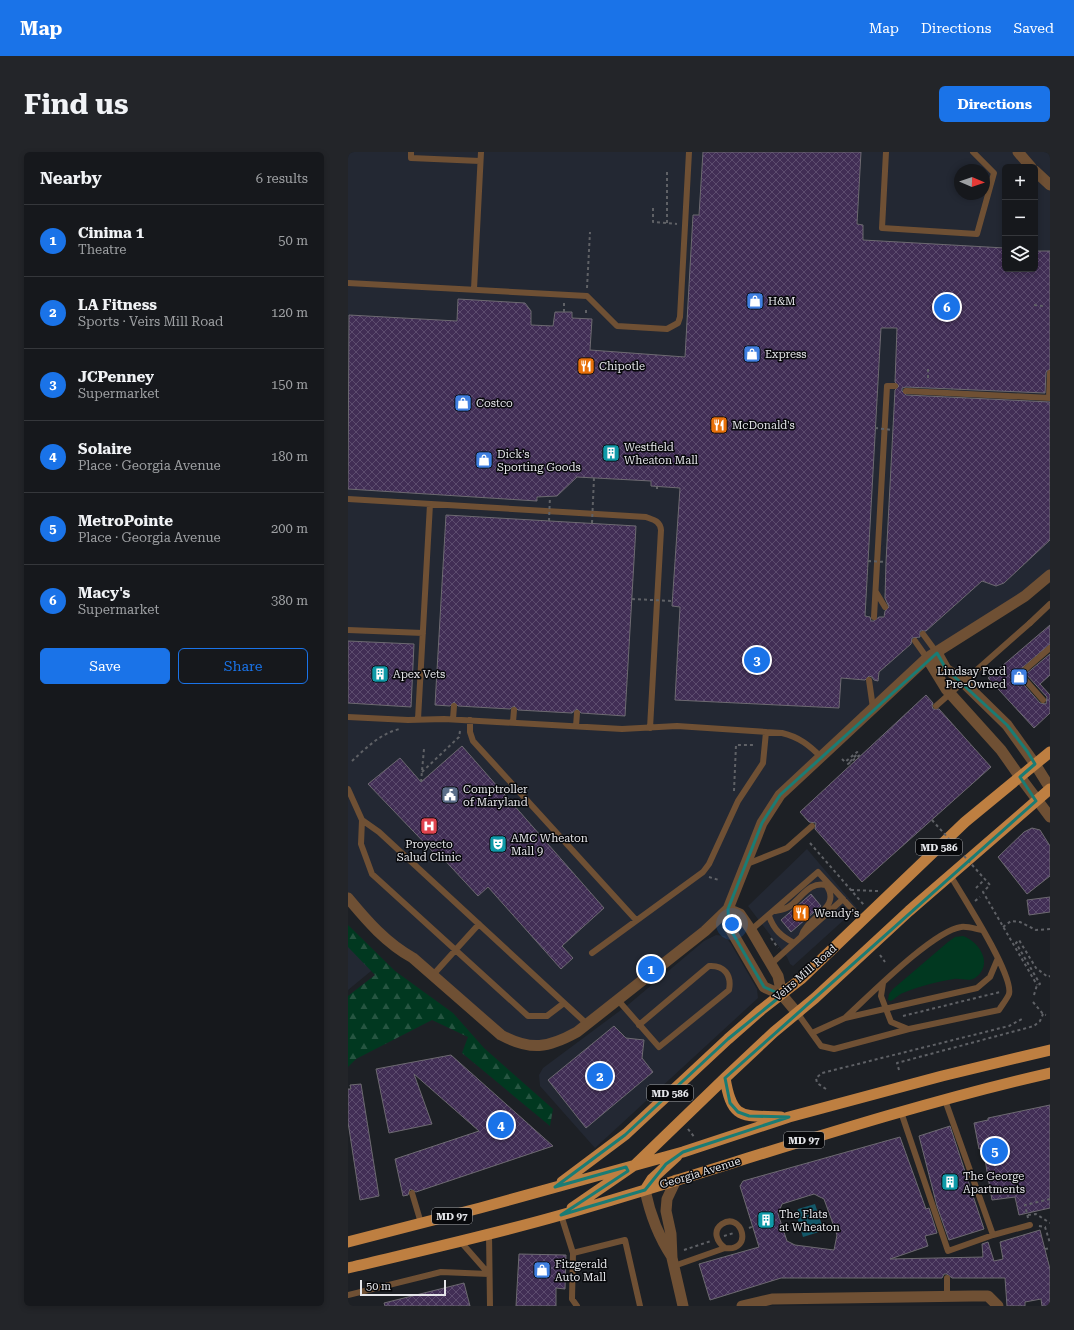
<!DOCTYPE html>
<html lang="en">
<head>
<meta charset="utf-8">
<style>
	body { margin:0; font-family:"Roboto Serif",serif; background:#232529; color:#f1f3f6 }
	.controls { position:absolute; right:12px; top:12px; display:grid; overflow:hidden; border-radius:6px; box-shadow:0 2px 6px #0003 }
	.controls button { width:36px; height:36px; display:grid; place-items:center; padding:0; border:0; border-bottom:1px solid #35373b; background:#16181c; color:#f1f3f6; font:20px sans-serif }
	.compass { position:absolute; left:606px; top:12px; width:36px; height:36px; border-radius:50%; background:#16181c; box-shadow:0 2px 6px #0003; rotate:92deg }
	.scale { position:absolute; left:12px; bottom:10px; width:86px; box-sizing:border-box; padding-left:4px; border:2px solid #e5e6ea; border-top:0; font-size:11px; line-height:14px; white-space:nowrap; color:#e5e6ea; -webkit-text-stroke:3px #08090c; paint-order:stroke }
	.you { position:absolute; left:384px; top:772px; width:14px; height:14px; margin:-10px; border:3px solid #fff; border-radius:50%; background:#1a73e8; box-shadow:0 0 0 6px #1a73e833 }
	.badge { display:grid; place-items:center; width:26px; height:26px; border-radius:50%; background:#1a73e8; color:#fff; font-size:13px; font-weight:700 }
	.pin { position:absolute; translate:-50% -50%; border:2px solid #fff; box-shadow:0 1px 4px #0006 }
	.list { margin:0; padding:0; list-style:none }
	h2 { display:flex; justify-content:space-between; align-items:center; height:52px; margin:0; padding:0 16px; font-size:17px }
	h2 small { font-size:13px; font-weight:400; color:#9ea0a3 }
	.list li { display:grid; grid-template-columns:26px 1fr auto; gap:12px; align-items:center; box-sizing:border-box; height:72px; padding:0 16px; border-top:1px solid #35373b }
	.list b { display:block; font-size:15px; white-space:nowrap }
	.list p { margin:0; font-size:13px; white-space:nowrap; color:#9ea0a3 }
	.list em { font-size:13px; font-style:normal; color:#9ea0a3 }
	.actions { display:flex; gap:8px; padding:12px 16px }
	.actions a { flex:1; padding:9px 0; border:1px solid #1a73e8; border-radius:6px; text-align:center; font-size:14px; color:#1a73e8 }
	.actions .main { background:#1a73e8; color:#fff }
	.icon { flex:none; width:22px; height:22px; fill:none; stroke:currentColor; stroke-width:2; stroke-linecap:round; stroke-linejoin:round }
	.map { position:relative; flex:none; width:702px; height:1154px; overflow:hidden; border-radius:6px }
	header { display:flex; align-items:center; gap:24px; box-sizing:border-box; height:56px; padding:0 20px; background:#1a73e8; color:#fff }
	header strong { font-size:19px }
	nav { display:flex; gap:22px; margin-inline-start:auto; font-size:14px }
	.intro { display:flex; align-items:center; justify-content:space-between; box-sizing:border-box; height:96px; padding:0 24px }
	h1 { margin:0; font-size:28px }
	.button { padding:10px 18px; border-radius:6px; background:#1a73e8; color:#fff; font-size:14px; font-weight:700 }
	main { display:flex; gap:24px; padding:0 24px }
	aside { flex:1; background:#16181c; border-radius:6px; box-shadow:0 2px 6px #0003 }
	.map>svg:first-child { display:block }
	.built { fill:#232833; fill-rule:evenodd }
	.grass { fill:#013820 }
	.forest { fill:url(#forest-firs) }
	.water { fill:#14596a }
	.building { fill:url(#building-cross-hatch); stroke:#6d6a71; fill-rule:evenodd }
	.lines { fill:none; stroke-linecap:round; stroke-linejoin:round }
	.path { stroke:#5f6166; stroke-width:2; stroke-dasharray:3 3; stroke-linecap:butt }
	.service { stroke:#6f5034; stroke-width:6 }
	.minor { stroke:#6f5034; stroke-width:11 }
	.tertiary { stroke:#6f5034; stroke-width:11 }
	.primary { stroke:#be7f41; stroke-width:11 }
	.path-bridge { stroke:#5f6166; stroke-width:2; stroke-dasharray:3 3; stroke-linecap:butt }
	.service-bridge { stroke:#6f5034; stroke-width:6 }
	.marked { fill:none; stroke:#1a7c74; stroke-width:3; stroke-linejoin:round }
	.labels { text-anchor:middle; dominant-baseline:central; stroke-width:3; stroke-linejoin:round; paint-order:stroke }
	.shield { fill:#08090c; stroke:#a3a4a7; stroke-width:1 }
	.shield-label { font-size:10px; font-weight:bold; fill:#e5e6ea }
	.poi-label { font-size:11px; fill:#e5e6ea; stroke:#08090c; text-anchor:start }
	.street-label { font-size:11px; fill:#e5e6ea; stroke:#08090c }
</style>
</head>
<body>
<header>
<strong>Map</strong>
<nav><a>Map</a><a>Directions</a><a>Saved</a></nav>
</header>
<div class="intro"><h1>Find us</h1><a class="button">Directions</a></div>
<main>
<aside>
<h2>Nearby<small>6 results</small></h2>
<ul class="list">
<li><span class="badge">1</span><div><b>Cinima 1</b><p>Theatre</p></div><em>50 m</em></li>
<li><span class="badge">2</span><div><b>LA Fitness</b><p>Sports · Veirs Mill Road</p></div><em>120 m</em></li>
<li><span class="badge">3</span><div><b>JCPenney</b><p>Supermarket</p></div><em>150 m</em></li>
<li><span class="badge">4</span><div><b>Solaire</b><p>Place · Georgia Avenue</p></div><em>180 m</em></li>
<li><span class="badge">5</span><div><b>MetroPointe</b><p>Place · Georgia Avenue</p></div><em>200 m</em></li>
<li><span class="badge">6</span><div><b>Macy's</b><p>Supermarket</p></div><em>380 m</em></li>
</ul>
<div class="actions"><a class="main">Save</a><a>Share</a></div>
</aside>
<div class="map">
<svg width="702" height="1154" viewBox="0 0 702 1154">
	<defs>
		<pattern id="forest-firs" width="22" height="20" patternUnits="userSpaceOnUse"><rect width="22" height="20" fill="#013820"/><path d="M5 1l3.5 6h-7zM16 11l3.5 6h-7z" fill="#265541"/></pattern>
		<pattern id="building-cross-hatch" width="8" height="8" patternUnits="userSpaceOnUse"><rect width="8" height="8" fill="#412e55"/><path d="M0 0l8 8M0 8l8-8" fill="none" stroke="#5c4c6e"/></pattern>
	</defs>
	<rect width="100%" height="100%" fill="#1d2025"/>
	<!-- built -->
	<path class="built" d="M0,0H702V423L579,506L432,643L380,757L229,880L198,894L153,883L0,746ZM657,15H687V117H657ZM612,18H636V42H612Z
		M459,697L509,756L445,814L442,812L439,805L400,754Z
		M368,783L377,784L383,792L409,837L410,846L247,996L192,934L191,923L195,916L281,852L356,789Z
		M0,787L28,815L0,838Z"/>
	<!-- grass -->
	<path class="grass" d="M615,784C632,790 646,813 627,826C621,830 613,826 606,827C591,829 569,835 555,841C551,842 547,847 543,849L540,848L541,842L545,837L600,790L607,785Z"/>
	<!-- forest -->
	<path class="forest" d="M0,773L47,819L105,861L136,896L205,957L202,974L114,901L120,885L84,868L8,907L0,915V844L27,823L0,795Z"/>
	<!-- water -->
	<path class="water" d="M467,1052L474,1073L471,1080L455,1085L448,1062L450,1057Z"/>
	<!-- building -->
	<path class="building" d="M355,0H513L509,72L515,73V88L657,96V117H687V99H702V217L698,220L697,241L558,235L554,236V239L558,243L702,250V388L656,431L648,434L634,429L578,479H572V485L564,486L563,492L531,520L530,529L526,528L524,525L521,524L517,528L493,526L491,556L327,548L332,455L324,454L332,336L303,334V329L229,325L209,344L189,345V349L0,337L1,163L109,169L110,147L177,151L183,159V173L205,174L207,160H224V166L244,167L242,198L337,205L345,63H351ZM533,176H549L547,230L551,234L547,238L538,410L537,446L541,455L537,459L536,465H531L526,469H523L522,465L517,464Z
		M98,363L288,374L277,564L233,561L229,557L224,561L170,558L166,554L162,557L110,554L106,550L102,554L87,553Z
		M702,473V492L668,521L669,525L692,551L698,552L699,545L678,522L702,502V523L692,532L702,543V561L686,576L640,526Z
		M0,489L66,492L63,555L0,551Z
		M578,543L585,551L584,554L585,557H591L643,615L514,730L467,677L468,671L461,670L452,660Z
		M114,594L256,756L214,794L225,806L213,817L140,735L130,744L91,702L89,704L20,632L52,606L73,630Z
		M684,676L692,678L702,694V724L679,742L650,705L676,680Z
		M463,742L473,754L443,780L433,768Z
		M702,745V760L681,763L679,748Z
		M266,874L278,886L296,888L294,906L305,920L238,976L200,928Z
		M103,903L205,994L68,1040L62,1037L60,1043L55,1044L47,1007L131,979L66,922L84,972L41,981L28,917Z
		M13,932L31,1044L12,1048L0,970V937H3L2,933Z
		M702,953V1056L671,1063L667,1045L644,1048L635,996L631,997L626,971L640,968V966Z
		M602,974L636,1077L601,1088L589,1054L571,984Z
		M552,985L578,1057L581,1056L589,1081L577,1084L580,1094L542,1107L635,1105L634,1092L640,1090L646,1109L655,1107L652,1090L692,1078L702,1117V1154H694L693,1147L677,1150V1154H659L657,1126H604L599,1122H596L594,1126H433L362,1148L351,1112L411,1095L392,1034L395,1029ZM466,1042L476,1047L489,1083L486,1098L447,1093L439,1089L430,1062L434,1052Z
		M171,1102L218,1103L217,1137L208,1136V1154H168Z
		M116,1131L122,1154H37L36,1151Z"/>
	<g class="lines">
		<!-- path -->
		<path class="path" d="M305,56V70L329,72
			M319,71V18
			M239,136L242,80
			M686,153L695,154
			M216,160V151
			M238,161V155
			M580,226V215
			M309,337V335
			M494,607L497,610L509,600L510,601L500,612L513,602
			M4,609C18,596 33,581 52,577
			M74,620L111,585L112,579
			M73,630L76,597
			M386,639L388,593H405
			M462,691L516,753
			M361,725L371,728
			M628,736L637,727
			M503,738L530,739
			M627,749L632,745
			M655,775L663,769L672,770L688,778L702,777
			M423,786L430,796
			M532,803L537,810
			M686,843L689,833L692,832L668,791L671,788L688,816L700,825L702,824
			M685,850L695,862L698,863
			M555,864L652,840
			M551,918L549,911L686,874L692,869L695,862
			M478,937L469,931L468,926L474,921L661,874L674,867
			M340,977L347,986
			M680,1063L688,1062L702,1071
			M680,1066L677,1053L702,1047
			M691,1074L697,1075L702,1091
			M401,1076L406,1074
			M376,1084L386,1081
			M697,1097L702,1096
			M336,1098L363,1089"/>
		<!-- service -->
		<path class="service" d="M63,0V6L132,9
			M538,0L534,76L629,82L646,21L625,0
			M0,131L239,144L269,174L319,177L330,171L332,165L341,0
			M126,137L133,0
			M558,239L702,246
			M701,246L702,221
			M0,347L298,365C306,368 312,369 313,378L302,576
			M528,440L537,455
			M526,465L539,234H547
			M682,471L702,452
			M0,478L75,481
			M575,482L589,501
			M567,489L579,506
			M521,528L525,556
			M695,548L672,522L702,496
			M0,565L60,568L96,567L274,577L329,574L434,581C451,585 461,593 473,605
			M70,567L82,352
			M105,567L106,554
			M122,568V580L125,589L288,768
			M165,570L166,558
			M228,574L229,561
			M0,637L14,668L31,680L239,872
			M14,668L13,692L24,722L180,864H199L216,851
			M399,712L439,696L464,674
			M427,759C432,758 438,757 442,754C454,745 462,729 478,733C495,756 459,764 453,785
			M421,764C426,778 433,784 446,791
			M403,778L470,720L515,769
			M244,801L355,720L361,712L390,649L415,611L418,580
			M423,812L495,747
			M84,824L131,772
			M535,831L533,844L543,870L560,877
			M269,847L311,895L381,838C384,823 376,813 361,814L291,873
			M450,862L473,894L486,897L561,877L651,858C654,853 659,847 661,842C666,823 614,743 602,723
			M498,865C521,844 585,779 613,775C619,774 628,777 634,778
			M464,881L497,866L629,836L642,825L650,806
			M597,948L645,1083
			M553,960L600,1099L645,1083L682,1073
			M64,1041L73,1071
			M213,1063L225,1101L224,1147L229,1154
			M141,1082L142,1154
			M112,1089L141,1122
			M225,1101L277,1088L292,1154
			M326,1114L377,1096C406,1100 394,1059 374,1072C364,1079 369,1090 377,1096
			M599,1126V1144
			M0,1143L93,1120L141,1122"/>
		<!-- minor -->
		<path class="minor" d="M670,0L683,15
			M687,19L702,33
			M589,501L598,517L610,525L659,573L687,612
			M579,506L598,537L653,598L672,625
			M0,746C19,769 38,791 65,806L153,883C183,899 200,896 229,880L357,779L380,757L414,671L432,643L579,506L677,444L702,423
			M380,757L381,775L416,835L434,843L450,862
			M380,757L392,762L403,778L430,824L434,843
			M394,1154L424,1147L625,1144H640L650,1154"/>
		<!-- tertiary -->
		<path class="tertiary" d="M687,612L702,636
			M672,625L702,665
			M328,1028L319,1047L318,1059L323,1082L324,1106L335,1154
			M297,1038C302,1062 310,1084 324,1105"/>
		<!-- primary -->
		<path class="primary" d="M377,926C384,969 394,963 433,965
			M214,1030L278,982L380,887L413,858L453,827L617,670L702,600
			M297,1038L304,1027L329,1004
			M224,1056L288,1012L377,926L426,880L467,846L561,759L702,637
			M0,1090L132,1056L335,1000L441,965L594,924L702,898
			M0,1116C71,1099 143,1083 213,1063C376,1016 536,959 702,921"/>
		<!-- path-bridge -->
		<path class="path-bridge" d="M527,276L545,278
			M201,369L202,344
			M244,371L246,326
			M520,409L538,410
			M284,447L324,449
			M584,668L642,733L635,740L689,833"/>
		<!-- service-bridge -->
		<path class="service-bridge" d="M588,554L682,471"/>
	</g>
	<!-- marked area -->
	<path class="marked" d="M589,501L598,517L659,573L679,599L687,612L672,625L688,649L377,926L382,951L390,960L401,964L441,965L335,1000L318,1012L297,1038L213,1063L280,1019L278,1015L207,1035L277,983L380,887L434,843L416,835L381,775L380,757L414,671L432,643Z"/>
	<!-- icons -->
	<defs>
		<symbol id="shop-square" viewBox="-11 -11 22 22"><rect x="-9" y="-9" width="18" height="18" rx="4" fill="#3f7fe0" stroke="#08090c"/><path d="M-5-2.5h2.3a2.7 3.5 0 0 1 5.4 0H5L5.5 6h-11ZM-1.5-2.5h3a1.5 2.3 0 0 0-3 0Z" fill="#fff"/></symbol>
		<symbol id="restaurant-square" viewBox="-11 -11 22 22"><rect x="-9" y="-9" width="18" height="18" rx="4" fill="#e8710a" stroke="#08090c"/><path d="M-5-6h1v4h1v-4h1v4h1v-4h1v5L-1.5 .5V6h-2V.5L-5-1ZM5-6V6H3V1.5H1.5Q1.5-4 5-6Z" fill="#fff"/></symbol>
		<symbol id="building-square" viewBox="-11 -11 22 22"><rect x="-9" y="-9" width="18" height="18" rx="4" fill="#0f9aa8" stroke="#08090c"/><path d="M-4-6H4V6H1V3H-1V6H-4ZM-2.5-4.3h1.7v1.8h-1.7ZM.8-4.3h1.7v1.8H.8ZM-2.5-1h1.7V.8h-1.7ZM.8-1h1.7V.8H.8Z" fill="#fff"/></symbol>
		<symbol id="civic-square" viewBox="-11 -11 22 22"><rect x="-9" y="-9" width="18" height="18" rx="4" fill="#5c6f8a" stroke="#08090c"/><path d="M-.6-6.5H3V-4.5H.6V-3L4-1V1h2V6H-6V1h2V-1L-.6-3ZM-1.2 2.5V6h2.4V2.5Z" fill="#fff"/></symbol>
		<symbol id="hospital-square" viewBox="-11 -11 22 22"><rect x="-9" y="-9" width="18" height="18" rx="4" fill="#e0444e" stroke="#08090c"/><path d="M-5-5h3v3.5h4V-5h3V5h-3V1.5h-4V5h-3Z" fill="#fff"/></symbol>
		<symbol id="theatre-square" viewBox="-11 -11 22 22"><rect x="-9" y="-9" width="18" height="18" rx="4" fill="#0f9aa8" stroke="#08090c"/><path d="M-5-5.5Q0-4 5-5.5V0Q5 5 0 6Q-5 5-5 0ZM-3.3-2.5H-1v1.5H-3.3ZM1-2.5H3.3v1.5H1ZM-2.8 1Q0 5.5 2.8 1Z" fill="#fff"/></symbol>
	</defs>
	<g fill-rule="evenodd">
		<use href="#shop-square" x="397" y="139" width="20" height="20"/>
		<use href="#shop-square" x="394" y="192" width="20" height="20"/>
		<use href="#restaurant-square" x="228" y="204" width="20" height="20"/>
		<use href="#shop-square" x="105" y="241" width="20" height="20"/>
		<use href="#restaurant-square" x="361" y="263" width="20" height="20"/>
		<use href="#building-square" x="253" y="291" width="20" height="20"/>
		<use href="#shop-square" x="126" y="298" width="20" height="20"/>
		<use href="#building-square" x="22" y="512" width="20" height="20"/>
		<use href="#shop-square" x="661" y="515" width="20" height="20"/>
		<use href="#civic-square" x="92" y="633" width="20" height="20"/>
		<use href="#hospital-square" x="71" y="664" width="20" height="20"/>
		<use href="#theatre-square" x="140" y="682" width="20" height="20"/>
		<use href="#restaurant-square" x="443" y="751" width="20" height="20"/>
		<use href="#building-square" x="592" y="1020" width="20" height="20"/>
		<use href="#building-square" x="408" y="1058" width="20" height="20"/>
		<use href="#shop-square" x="184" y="1108" width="20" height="20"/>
	</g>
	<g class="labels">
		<!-- shield labels -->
		<g class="shield">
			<rect x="568" y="687" width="46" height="16" rx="3"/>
			<rect x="299" y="933" width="46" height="16" rx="3"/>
			<rect x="436" y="980" width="40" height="16" rx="3"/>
			<rect x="84" y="1056" width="40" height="16" rx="3"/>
		</g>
		<g class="shield-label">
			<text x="591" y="695">MD 586</text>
			<text x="322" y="941">MD 586</text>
			<text x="456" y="988">MD 97</text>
			<text x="104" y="1064">MD 97</text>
		</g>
		<!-- poi labels -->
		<g class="poi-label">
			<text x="420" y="149">H&amp;M</text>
			<text x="417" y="202">Express</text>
			<text x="251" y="214">Chipotle</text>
			<text x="128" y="251">Costco</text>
			<text x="384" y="273">McDonald's</text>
			<text x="276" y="295">Westfield<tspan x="276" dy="13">Wheaton Mall</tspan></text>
			<text x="149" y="302">Dick's<tspan x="149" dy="13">Sporting Goods</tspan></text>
			<text x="658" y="519" text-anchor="end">Lindsay Ford<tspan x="658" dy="13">Pre-Owned</tspan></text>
			<text x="45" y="522">Apex Vets</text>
			<text x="115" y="637">Comptroller<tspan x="115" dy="13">of Maryland</tspan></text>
			<text x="163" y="686">AMC Wheaton<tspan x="163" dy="13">Mall 9</tspan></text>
			<text x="81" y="692" text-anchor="middle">Proyecto<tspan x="81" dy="13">Salud Clinic</tspan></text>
			<text x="466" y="761">Wendy's</text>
			<text x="615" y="1024">The George<tspan x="615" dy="13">Apartments</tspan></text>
			<text x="431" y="1062">The Flats<tspan x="431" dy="13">at Wheaton</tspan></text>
			<text x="207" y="1112">Fitzgerald<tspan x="207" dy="13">Auto Mall</tspan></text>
		</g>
		<!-- street labels -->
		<g class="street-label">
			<text transform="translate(457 821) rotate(-41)">Veirs Mill Road</text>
			<text transform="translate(352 1021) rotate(-17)">Georgia Avenue</text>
		</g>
	</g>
</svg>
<div class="controls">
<button>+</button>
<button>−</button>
<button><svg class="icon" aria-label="layers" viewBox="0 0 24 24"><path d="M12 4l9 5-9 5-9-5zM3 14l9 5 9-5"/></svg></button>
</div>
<svg class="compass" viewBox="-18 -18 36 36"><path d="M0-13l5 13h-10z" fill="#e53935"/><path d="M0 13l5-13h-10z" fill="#9ea0a3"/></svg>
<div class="scale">50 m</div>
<div class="you"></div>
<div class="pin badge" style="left:303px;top:817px">1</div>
<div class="pin badge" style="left:252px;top:924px">2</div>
<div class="pin badge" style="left:409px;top:508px">3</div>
<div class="pin badge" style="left:153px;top:973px">4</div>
<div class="pin badge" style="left:647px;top:999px">5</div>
<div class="pin badge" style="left:599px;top:155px">6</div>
</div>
</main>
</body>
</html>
